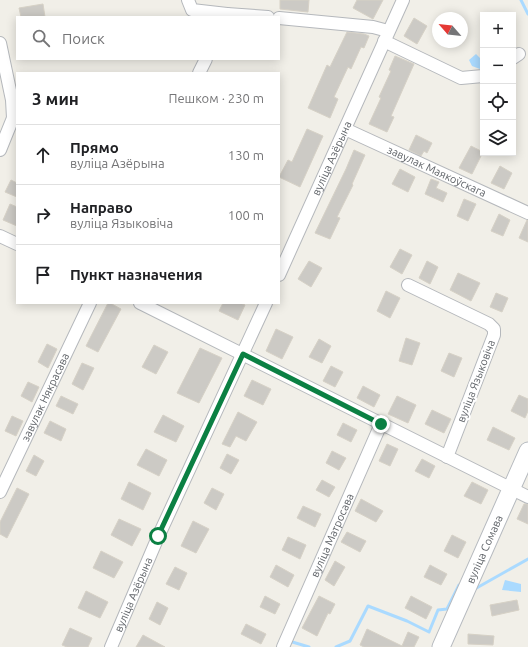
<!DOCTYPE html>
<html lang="ru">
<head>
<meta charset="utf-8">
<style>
	body { margin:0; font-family:Ubuntu,sans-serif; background:#f2f2f2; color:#202124 }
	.controls { position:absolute; right:12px; top:12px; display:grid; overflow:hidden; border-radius:0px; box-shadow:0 2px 10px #0003 }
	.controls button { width:36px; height:36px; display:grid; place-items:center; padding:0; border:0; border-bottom:1px solid #e0e0e0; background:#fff; color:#202124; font:20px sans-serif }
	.compass { position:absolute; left:432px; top:12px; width:36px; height:36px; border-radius:50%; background:#fff; box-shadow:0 2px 10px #0003; rotate:298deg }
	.stop { position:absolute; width:12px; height:12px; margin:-9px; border:3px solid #0b8043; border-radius:50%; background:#fff }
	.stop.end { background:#0b8043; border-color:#fff; box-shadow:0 1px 4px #0008 }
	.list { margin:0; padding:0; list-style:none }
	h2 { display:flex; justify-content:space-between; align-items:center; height:52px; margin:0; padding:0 16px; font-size:17px }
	h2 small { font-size:13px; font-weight:400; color:#757577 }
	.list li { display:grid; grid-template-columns:26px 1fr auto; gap:12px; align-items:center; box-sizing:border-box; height:60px; padding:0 16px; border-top:1px solid #e0e0e0 }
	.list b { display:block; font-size:15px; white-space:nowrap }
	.list p { margin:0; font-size:13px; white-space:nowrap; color:#757577 }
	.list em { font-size:13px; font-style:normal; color:#757577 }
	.icon { flex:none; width:22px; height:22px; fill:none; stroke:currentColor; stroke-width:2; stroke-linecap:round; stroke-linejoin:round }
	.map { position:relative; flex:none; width:528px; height:647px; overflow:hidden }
	.search { position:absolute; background:#fff; box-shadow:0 2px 10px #0003; left:16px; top:16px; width:264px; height:44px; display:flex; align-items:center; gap:10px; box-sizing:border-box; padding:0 14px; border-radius:0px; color:#757577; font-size:15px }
	.panel { position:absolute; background:#fff; box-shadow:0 2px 10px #0003; left:16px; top:72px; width:264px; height:232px; border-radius:0px }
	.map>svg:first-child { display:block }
	.water { fill:#aadaff }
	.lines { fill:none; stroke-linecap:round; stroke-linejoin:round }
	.stream { stroke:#aadaff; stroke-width:3 }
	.building { fill:#cccac5; stroke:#d6d1c6 }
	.street-casing { stroke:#b5b8bc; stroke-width:14 }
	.secondary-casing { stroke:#b6babf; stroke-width:19 }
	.street { stroke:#fff; stroke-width:12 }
	.secondary { stroke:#fff; stroke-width:17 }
	.route { stroke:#0b8043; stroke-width:5 }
	.labels { text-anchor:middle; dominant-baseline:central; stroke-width:4; stroke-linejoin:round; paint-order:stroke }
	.street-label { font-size:11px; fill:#5f6368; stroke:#fff }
</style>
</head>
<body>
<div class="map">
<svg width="528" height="647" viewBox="0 0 528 647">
	<rect width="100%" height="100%" fill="#f1efe8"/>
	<!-- water -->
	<path class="water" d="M476,54L483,61V67L480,69L472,66L469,60Z
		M505,580L521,584V592L502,590Z"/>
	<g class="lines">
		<!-- stream -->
		<path class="stream" d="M521,0L528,14
			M473,590L528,559
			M289,641L309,647
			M336,647L350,641L368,606L407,621L429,632L438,610L447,609L459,585"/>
	</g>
	<!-- building -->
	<path class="building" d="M280,0H309L308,12L280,9Z
		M357,0H383L373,19L353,8Z
		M43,4L45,17H21L19,8Z
		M414,18L427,26L417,44L404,36Z
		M347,32L364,34L369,36L364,48L361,47L351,69L348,67L334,97L338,99L330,118L308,108L327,65L330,67Z
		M395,56L414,64L391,116L394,117L387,132L369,124L381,98L379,97L391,71L389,70Z
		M307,129L323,136L300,187L279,177L288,160L292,162Z
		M416,135L432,143L427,153L424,151L421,156L409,150Z
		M471,146L483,152L472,174L459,168Z
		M354,150L365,155L352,184L353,185L337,217L340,218L330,239L315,233L346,169Z
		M500,166L512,173L504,189L491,183Z
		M400,169L415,177L408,192L392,184Z
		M431,179L439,182L436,188L447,193L443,202L425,194Z
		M11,180L17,183V197L5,192Z
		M464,199L476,204L468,221L457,216Z
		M10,204L17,207V226L3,220Z
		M499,214L510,220L503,236L491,231Z
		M527,220H528V242L519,238Z
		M400,249L412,255L402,274L390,267Z
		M309,261L322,268L311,287L298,279Z
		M427,261L438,267L430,284L419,278Z
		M458,273L480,283L471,301L450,290Z
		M386,291L400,298L390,318L377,311Z
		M496,293L508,298L502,312L490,307Z
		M108,303H110L121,309L98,352L86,346Z
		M223,303H240L245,305L238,320L219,311Z
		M276,329L293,337L282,359L266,351Z
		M406,338L420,343L412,365L399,361Z
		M319,339L331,346L322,363L309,357Z
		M47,344L57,349L48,368L38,362Z
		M154,345L168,352L156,374L142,367Z
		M200,348L222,358L199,403L177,393Z
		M449,353L462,358L454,377L441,371Z
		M82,363L94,368L83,390L72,384Z
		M331,366L343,372L335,387L323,381Z
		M252,380L271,389L263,405L244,396Z
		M28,382L39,387L32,402L21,396Z
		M363,386L380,395L374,407L357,398Z
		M519,395L528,399V411L525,418L511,411Z
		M61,396L78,404L73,414L56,406Z
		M397,396L416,405L408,423L388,414Z
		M432,410L451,419L444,433L425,424Z
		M238,412L257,422L246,441L236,436L230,447L222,444Z
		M163,415L184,426L176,442L154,432Z
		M12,416L23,421L16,436L5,431Z
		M50,421L66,429L61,441L44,433Z
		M343,423L357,430L351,442L337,435Z
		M493,427L515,438L509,450L487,440Z
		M387,444L398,449L390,466L379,461Z
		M146,449L167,460L159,476L137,465Z
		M332,451L346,458L339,470L326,463Z
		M227,454L239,460L231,474L220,468Z
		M34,455L44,461L36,476L26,471Z
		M422,459L435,466L429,478L415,471Z
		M322,480L335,487L329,497L316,490Z
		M129,482L151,493L143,510L121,499Z
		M472,482L488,490L481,504L464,496Z
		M17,488L29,494L7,538L0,534V522Z
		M212,488L224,494L216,510L204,503Z
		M361,499L383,511L376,522L355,511Z
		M524,504H528V524L517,519Z
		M303,506L321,514L315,527L297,518Z
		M119,519L141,529L132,546L111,535Z
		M193,521L209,529L196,553L181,546Z
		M347,532L366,541L360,552L341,542Z
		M452,535L466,542L458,558L444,551Z
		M288,537L306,545L300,559L282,550Z
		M101,551L123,562L114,578L93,568Z
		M335,561L345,567L334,586L325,580Z
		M276,565L294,575L288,587L270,577Z
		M430,565L447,574L441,585L424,577Z
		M175,567L187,573L179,590L166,584Z
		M86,591L108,602L100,618L78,608Z
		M265,596L280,604L275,614L260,607Z
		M319,596L335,604L330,614L328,613L317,636L302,628Z
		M411,596L432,607L426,619L405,608Z
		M517,600L519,610L492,616L490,605Z
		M157,602L168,608L160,625L149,619Z
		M246,624L266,634L261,644L241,634Z
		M70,628L92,638L88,647H67L62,645Z
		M367,629L402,646L408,632L419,637L414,647H364L360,645Z
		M468,634L494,636L493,645L468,644Z
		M143,635L165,647H136Z"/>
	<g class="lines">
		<defs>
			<g id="street">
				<path d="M188,0L192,10L227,14L226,17"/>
				<path d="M227,14L268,17"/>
				<path d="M279,18L373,27L388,31"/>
				<path d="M384,41L461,78L483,76"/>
				<path d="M0,43L12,100L13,118L0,150"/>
				<path d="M513,58L519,54"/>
				<path d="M199,73L206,59"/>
				<path id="s1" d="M345,129L528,213"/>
				<path d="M0,236L17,244"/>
				<path id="s2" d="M279,275L403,0"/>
				<path d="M408,285L489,324L494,329V335L447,457"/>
				<path d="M140,303L528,497"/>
				<path id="s3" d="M0,492L90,303"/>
				<path id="s4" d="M111,647L158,537L266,303"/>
				<path id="s5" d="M283,647L381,424"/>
			</g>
			<g id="secondary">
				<path id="s6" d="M441,647L528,451"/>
			</g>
		</defs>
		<!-- street casing -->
		<use href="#street" class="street-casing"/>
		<!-- secondary casing -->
		<use href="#secondary" class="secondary-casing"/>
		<!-- street -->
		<use href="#street" class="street"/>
		<!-- secondary -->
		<use href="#secondary" class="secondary"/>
	</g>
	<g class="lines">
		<!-- route -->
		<path class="route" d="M158,536L243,354L381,424"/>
	</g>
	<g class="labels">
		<!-- street labels -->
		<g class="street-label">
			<text stroke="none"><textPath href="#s2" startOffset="128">вуліца Азёрына</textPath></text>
			<text stroke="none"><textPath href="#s1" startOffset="101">завулак Маякоўскага</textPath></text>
			<text transform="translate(476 381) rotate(-69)">вуліца Языковіча</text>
			<text stroke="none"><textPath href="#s3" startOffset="105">завулак Някрасава</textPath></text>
			<text stroke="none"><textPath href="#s5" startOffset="122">вуліца Матросава</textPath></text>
			<text stroke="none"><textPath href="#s6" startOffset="107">вуліца Сомава</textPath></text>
			<text stroke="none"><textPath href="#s4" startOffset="57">вуліца Азёрына</textPath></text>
		</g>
	</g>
</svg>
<div class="controls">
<button>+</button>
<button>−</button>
<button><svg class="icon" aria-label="locate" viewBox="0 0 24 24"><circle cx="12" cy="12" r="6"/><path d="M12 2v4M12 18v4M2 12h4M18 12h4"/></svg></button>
<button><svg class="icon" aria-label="layers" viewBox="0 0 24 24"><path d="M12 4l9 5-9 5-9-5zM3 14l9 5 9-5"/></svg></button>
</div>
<svg class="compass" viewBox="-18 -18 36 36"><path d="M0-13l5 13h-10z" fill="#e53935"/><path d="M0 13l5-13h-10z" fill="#757577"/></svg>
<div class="stop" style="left:158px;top:536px"></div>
<div class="stop end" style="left:381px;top:424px"></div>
<div class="search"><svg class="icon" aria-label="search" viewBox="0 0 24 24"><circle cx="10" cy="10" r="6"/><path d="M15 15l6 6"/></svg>Поиск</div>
<section class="panel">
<h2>3 мин<small>Пешком · 230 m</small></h2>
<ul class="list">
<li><svg class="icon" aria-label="ahead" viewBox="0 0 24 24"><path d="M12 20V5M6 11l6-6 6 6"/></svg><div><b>Прямо</b><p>вуліца Азёрына</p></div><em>130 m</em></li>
<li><svg class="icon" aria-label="right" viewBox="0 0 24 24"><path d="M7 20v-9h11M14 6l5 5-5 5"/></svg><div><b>Направо</b><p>вуліца Языковіча</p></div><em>100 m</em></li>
<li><svg class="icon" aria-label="arrive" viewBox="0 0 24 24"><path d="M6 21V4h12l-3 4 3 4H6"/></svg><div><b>Пункт назначения</b></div></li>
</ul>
</section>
</div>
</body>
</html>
